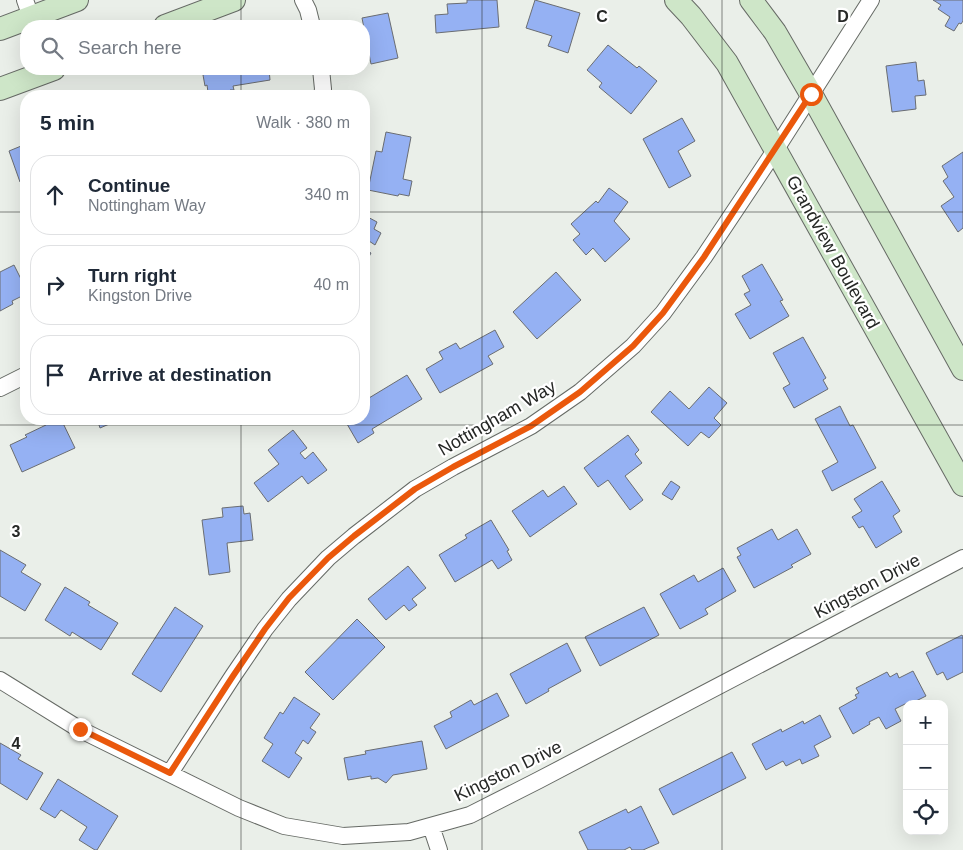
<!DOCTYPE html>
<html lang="en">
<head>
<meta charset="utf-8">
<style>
	body { margin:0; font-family:Arial,sans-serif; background:#f2f2f3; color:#1f2937 }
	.controls { position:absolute; right:15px; bottom:15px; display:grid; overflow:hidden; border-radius:10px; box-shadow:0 5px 20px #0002 }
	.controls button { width:45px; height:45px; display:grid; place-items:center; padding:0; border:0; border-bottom:1px solid #e0e1e3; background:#fff; color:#1f2937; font:25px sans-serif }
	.stop { position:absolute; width:15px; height:15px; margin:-11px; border:4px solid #ea580c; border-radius:50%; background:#fff }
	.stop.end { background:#ea580c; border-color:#fff; box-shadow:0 1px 5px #0008 }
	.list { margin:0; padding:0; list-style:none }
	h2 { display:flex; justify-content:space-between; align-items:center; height:65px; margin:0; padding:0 20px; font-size:21px }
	h2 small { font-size:16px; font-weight:400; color:#747a83 }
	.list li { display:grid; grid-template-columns:32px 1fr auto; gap:15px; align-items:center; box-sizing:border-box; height:80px; margin:0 10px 10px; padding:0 10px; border:1px solid #e0e1e3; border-radius:20px }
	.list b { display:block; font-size:19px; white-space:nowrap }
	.list p { margin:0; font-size:16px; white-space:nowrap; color:#747a83 }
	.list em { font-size:16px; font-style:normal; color:#747a83 }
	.icon { flex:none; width:28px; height:28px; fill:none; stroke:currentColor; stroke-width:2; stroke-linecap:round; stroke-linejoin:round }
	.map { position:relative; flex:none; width:963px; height:850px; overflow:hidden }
	.search { position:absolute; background:#fff; box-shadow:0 5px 20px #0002; left:20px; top:20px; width:350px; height:55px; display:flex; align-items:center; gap:12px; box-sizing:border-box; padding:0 18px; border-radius:20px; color:#747a83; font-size:19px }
	.panel { position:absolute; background:#fff; box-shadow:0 5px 20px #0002; left:20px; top:90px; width:350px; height:335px; border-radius:20px }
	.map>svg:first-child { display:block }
	.building { fill:#95b1f3; stroke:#6a6d72 }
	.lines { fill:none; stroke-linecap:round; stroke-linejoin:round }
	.street-casing { stroke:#666a65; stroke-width:18 }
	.secondary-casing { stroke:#666a65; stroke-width:24 }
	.street { stroke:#fff; stroke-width:16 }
	.secondary { stroke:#cee6c8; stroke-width:22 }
	.route { stroke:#ea580c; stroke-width:6 }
	.grid { fill:none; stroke:#262826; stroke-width:1; stroke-opacity:0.55 }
	.labels { text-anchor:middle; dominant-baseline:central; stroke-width:4.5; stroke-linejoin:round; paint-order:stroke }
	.street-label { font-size:18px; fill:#262826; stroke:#fff }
	.grid-label { font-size:16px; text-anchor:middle; font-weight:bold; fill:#262826; stroke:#fff; stroke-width:4.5; stroke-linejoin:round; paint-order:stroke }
</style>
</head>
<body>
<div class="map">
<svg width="963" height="850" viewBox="0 0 963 850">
	<rect width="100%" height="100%" fill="#eaefe9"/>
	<!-- building -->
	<path class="building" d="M467,0H497L499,27L436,33L435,15L448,14L447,4L467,3Z
		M535,0L580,13L568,53L548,46L552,36L526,28Z
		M933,0H963V21L961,24L959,23L954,31L945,26L950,17L938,9L941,5Z
		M388,13L398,58L371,64L362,18Z
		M608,45L637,68L639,66L657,81L631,114L599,87L602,83L587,70Z
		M916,62L918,81L924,80L926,95L915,96L916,109L892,112L886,66Z
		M204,69H269L270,80L233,86L234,90H230L231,96H210V92H208L207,85L205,86L203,75L205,74Z
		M682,118L695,141L678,151L691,176L669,188L643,139Z
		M386,132L411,137L403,179L412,181L409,196L399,194L398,196L368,190L376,151L382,152Z
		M26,144V180L20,182L9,151Z
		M963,152V228L958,232L941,206L954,197L943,181L948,177L942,166Z
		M609,188L628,202L614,221L630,239L605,262L593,248L586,255L573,240L580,234L571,224L596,201L598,203Z
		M364,215L377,222L374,229L381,233L375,245L369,241L364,249L371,253L364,266Z
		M762,264L783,300L780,301L789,316L750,339L735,314L751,305L744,294L750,291L742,276Z
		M14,265L26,289V294L12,301L13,304L0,311V272Z
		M556,272L581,300L537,339L513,312Z
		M495,330L504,347L488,356L493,364L440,393L426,369L443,359L439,352L456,343L460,349Z
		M803,337L826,378L823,380L828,389L794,408L783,388L790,384L773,353Z
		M407,375L422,399L372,429L374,433L358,443L347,424L352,421L351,419H364V401Z
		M709,387L727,403L714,418L721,425L709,438L701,432L688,446L651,412L670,391L689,409Z
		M840,406L850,426L853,425L876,468L832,491L822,471L838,462L815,419Z
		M45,419H61L75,448L22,472L10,445L27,437L25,435L46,425L43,420Z
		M97,419H121L100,428Z
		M293,430L307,448L300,453L305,459L313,452L327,470L308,484L302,476L268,502L254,483L279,464L268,450Z
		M628,435L639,450L635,454L642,463L625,476L643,500L630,510L608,480L598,487L584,468Z
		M671,481L680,487L672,500L662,494Z
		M882,481L900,511L893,516L902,532L876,548L863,526L859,528L852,517L862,511L854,499Z
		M564,486L577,504L530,537L512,511L543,490L548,497Z
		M243,506L244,514L250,513L253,540L227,543L230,572L209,575L202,520L223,517L222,508Z
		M491,520L509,550L507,551L512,560L498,569L492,560L455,582L439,555L467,538L465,535Z
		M772,529L778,540L797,529L811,554L791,565L793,567L754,588L737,557L741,555L737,548Z
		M0,550L26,565L21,572L41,584L25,611L0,596Z
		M408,566L426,588L412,599L417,605L409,611L404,605L386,620L368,599Z
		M723,568L736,591L705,609L708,614L680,629L660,594L694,575L698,582Z
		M65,587L90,602L88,605L118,623L101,650L72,632L70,636L45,620Z
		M175,607L203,626L161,692L132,674Z
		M644,607L659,635L600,666L585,637Z
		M357,619L385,647L333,700L305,672Z
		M962,635L963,637V672L947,680L943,672L937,675L926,653Z
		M567,643L581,671L548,689L549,691L526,704L510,674Z
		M913,671L926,696L912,703L911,701L895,709L901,721L886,729L879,717L869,722L870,724L853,734L839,708L857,698L855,695L859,693L856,688L887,672L890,677L897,673L899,678Z
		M497,693L509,716L446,749L434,726L452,717L450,712L471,700L474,705Z
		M294,697L320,714L310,728L316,732L308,744L303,740L295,753L302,758L289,778L262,761L273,744L264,738L280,712L283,714Z
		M820,715L831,737L814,746L819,756L802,764L800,759L786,766L783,761L766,770L752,744L781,729L782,732L803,721L804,724Z
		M422,741L427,769L393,775L386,783L378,778L371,779V776L348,780L344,758L366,754L365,751Z
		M0,743L21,755L18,759L43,773L27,800L0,783Z
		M732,752L746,778L673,815L659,789Z
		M58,779L118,816L97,850H95L79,840L87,827L61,810L55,818L40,809Z
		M641,806L659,843L643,850H632L630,847L624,850H588L579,832L626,809L628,813Z"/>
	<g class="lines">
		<defs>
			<path id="street" d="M25,0L31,17
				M303,0L308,10L312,26
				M321,69L323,89L322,96
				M0,388L26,375
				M0,680L79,729L239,808L284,826L343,836L409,832L470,815L539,780L963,558
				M170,773L233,676L265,629L289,599L328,558L354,536L415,489L453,467L531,426L580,392L633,346L663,313L704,257L776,149L871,0
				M431,826L439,850"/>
			<path id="secondary" d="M676,0L691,16L727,63L963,485
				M751,0L775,32L811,94L963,369
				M165,26L234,0
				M0,29L77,0
				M0,89L54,69"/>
		</defs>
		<!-- street casing -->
		<use href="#street" class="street-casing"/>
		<!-- secondary casing -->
		<use href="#secondary" class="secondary-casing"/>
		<!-- street -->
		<use href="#street" class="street"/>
		<!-- secondary -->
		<use href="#secondary" class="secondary"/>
	</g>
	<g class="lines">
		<!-- route -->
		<path class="route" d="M80,729L170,773L233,676L265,629L289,598L328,558L354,536L415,489L453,467L531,426L580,392L633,346L663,313L704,257L811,94"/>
	</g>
	<!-- grid -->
	<path class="grid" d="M241,0V26M482,0V850M722,0V850M241,69V96M0,212H26M364,212H963M241,419V850M0,425H963M0,638H963"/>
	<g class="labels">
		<!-- street labels -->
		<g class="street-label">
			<text transform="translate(833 252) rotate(61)">Grandview Boulevard</text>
			<text transform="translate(497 418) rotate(-30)">Nottingham Way</text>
			<text transform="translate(867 586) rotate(-28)">Kingston Drive</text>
			<text transform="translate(508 771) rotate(-26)">Kingston Drive</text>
		</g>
	</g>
	<g class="grid-label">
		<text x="602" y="22">C</text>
		<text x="843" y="22">D</text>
		<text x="16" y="537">3</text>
		<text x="16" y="749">4</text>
	</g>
</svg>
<div class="controls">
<button>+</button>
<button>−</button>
<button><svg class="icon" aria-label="locate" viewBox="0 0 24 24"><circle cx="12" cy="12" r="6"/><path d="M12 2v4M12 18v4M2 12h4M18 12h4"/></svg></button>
</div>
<div class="stop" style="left:811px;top:94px"></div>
<div class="stop end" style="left:80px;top:729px"></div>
<div class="search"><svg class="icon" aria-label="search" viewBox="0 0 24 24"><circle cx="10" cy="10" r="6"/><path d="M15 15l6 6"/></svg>Search here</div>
<section class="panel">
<h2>5 min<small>Walk · 380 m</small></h2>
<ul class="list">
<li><svg class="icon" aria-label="ahead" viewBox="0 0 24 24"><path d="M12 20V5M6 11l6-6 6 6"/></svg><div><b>Continue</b><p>Nottingham Way</p></div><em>340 m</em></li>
<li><svg class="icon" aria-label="right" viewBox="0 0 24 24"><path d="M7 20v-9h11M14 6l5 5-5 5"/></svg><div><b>Turn right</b><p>Kingston Drive</p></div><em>40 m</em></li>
<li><svg class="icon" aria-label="arrive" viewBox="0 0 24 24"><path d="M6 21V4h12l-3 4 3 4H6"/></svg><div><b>Arrive at destination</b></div></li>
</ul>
</section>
</div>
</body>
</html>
